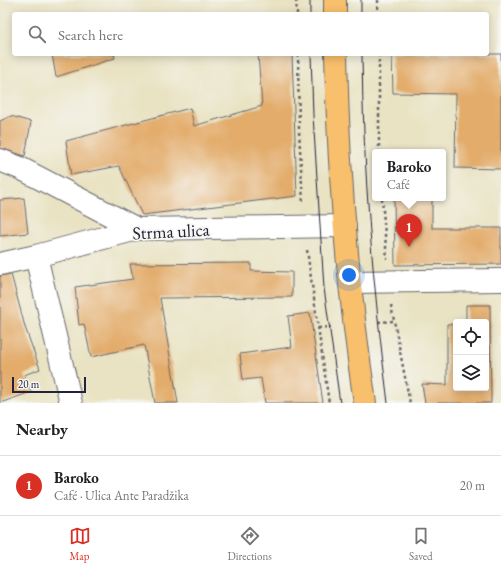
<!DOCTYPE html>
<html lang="en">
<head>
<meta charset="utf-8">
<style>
	body { margin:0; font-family:"EB Garamond",serif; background:#f6f6f6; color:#202124 }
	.controls { position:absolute; right:12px; bottom:12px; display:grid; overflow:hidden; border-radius:4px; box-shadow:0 2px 10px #0003 }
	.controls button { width:36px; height:36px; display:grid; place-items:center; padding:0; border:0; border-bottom:1px solid #e0e0e0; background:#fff; color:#202124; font:20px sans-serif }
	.scale { position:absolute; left:12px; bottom:10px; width:74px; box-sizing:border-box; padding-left:4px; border:2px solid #22223b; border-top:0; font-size:11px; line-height:14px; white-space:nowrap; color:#22223b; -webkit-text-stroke:3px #f6f6f2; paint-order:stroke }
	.you { position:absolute; left:349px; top:275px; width:14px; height:14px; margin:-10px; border:3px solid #fff; border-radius:50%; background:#1a73e8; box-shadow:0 0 0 6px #1a73e833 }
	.badge { display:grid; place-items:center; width:26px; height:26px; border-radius:50%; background:#d93025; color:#fff; font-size:13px; font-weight:700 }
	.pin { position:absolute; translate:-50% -33px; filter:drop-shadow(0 1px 2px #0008) }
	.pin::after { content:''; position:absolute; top:21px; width:14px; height:12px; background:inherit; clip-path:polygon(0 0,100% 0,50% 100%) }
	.popup { position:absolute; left:372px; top:149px; width:74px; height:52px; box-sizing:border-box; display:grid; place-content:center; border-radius:4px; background:#fff; filter:drop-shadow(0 1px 3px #0005); font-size:13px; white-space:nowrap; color:#757577 }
	.popup b { font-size:15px; color:#202124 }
	.popup::after { content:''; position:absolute; left:50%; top:100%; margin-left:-8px; border:8px solid transparent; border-top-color:#fff }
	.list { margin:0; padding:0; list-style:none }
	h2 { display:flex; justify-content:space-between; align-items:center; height:52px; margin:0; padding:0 16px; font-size:17px }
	h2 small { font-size:13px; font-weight:400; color:#757577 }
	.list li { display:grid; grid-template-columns:26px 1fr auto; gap:12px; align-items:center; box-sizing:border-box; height:60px; padding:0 16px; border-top:1px solid #e0e0e0 }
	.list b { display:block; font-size:15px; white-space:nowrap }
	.list p { margin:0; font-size:13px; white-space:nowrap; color:#757577 }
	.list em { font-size:13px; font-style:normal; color:#757577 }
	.icon { flex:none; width:22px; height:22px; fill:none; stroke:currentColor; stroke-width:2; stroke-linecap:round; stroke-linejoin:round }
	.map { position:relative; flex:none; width:501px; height:403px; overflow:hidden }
	.search { position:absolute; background:#fff; box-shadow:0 2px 10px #0003; left:12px; right:12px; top:12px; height:44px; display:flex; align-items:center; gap:10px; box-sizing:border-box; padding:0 14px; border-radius:4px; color:#757577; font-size:15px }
	.sheet { height:112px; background:#fff }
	nav { display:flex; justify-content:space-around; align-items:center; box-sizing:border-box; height:56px; border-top:1px solid #e0e0e0; background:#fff; font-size:11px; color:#757577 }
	nav a { display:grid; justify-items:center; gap:2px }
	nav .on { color:#d93025 }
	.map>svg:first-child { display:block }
	.building { fill:#e3ac6a }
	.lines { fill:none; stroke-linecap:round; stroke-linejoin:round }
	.minor-casing { stroke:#68666b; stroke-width:24 }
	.primary-casing { stroke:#68666b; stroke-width:24 }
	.path { stroke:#68666b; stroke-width:2.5; stroke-dasharray:3 3; stroke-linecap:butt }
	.minor { stroke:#fff; stroke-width:22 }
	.primary { stroke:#f8bf6c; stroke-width:22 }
	.tram { stroke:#22223b; stroke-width:1 }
	.labels { text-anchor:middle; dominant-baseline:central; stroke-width:3.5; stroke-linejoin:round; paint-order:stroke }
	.street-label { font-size:18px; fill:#22223b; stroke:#f6f6f2 }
</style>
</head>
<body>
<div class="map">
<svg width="501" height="403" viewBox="0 0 501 403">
	<rect width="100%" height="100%" fill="#f6f6f2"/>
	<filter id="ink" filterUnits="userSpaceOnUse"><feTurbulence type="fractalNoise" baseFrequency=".025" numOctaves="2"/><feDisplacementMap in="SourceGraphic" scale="8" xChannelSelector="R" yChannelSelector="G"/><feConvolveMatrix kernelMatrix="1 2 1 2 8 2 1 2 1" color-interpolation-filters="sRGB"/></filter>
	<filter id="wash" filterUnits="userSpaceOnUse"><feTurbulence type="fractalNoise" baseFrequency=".012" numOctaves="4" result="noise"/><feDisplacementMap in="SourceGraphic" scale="16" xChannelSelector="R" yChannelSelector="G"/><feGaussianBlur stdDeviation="0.9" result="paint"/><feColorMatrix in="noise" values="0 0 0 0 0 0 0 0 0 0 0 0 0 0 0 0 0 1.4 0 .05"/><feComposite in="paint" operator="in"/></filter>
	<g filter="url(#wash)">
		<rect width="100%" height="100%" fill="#e9e3c3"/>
		<g id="blocks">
			<!-- building -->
			<path class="building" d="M52,54H114L115,58L56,77Z
				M258,54H292L297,196L142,215L119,166L71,175L66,141L190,108L194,126L262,106Z
				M392,54H501V169L455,168L456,94L393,93Z
				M11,116L31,122L25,156L0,148V121Z
				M24,198L28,233L0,236V200Z
				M394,198H432V228H501V264L395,265Z
				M251,263V271L292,272V297L160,298L178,403H155L144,345L91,357L84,324L79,325L75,287L133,279L130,264Z
				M11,274L25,327L40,369L24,375L31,392L0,403V276Z
				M466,305H490L491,403H425L422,384L447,385V324H456V388H486V322H466Z
				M310,313L323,403H265L261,378L243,380L240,354L292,347L288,316Z"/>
		</g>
	</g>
	<g filter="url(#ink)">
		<use href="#blocks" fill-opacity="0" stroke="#68666b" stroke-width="1"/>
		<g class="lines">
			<defs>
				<path id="minor" d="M0,160L20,168L137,229
					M36,256L71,403
					M0,264L36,256L137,229L345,226
					M350,282L501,280"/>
				<path id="primary" d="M335,0V14
					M336,54C338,171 348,288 365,403"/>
			</defs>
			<!-- minor casing -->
			<use href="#minor" class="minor-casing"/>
			<!-- primary casing -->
			<use href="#primary" class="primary-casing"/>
			<!-- path -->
			<path class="path" d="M296,0L297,14
				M378,0V14
				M298,54L299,131L303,203
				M379,54V152
				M382,198L387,259
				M307,250L329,403
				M391,305L410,403
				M378,322L394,321
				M318,328L331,327"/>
			<!-- minor -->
			<use href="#minor" class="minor"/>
			<!-- primary -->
			<use href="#primary" class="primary"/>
			<!-- tram -->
			<path class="tram" d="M310,0V14
				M361,0V14
				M311,54L313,115L324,288L340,403
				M362,54C363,171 373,287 388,403"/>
		</g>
	</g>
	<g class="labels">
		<!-- street labels -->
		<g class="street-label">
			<text transform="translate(171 231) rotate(-3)">Strma ulica</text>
		</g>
	</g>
</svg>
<div class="controls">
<button><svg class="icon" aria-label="locate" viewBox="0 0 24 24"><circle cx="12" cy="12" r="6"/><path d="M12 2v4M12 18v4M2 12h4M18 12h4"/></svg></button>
<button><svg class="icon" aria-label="layers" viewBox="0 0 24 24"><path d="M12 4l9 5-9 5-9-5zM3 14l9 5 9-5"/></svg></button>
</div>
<div class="scale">20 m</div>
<div class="you"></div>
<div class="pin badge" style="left:409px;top:247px">1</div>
<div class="popup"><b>Baroko</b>Café</div>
<div class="search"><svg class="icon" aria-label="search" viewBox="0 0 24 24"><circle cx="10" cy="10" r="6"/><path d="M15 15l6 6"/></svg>Search here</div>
</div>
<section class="sheet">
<h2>Nearby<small></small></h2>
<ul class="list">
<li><span class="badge">1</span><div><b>Baroko</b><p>Café · Ulica Ante Paradžika</p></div><em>20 m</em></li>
</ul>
</section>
<nav>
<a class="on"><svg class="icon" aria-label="map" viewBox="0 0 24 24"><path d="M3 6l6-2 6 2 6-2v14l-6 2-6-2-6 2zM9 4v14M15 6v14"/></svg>Map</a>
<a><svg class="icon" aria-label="directions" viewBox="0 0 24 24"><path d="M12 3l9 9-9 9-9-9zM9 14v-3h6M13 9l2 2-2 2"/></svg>Directions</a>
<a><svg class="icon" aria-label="saved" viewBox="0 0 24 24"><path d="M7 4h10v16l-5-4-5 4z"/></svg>Saved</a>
</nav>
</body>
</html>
